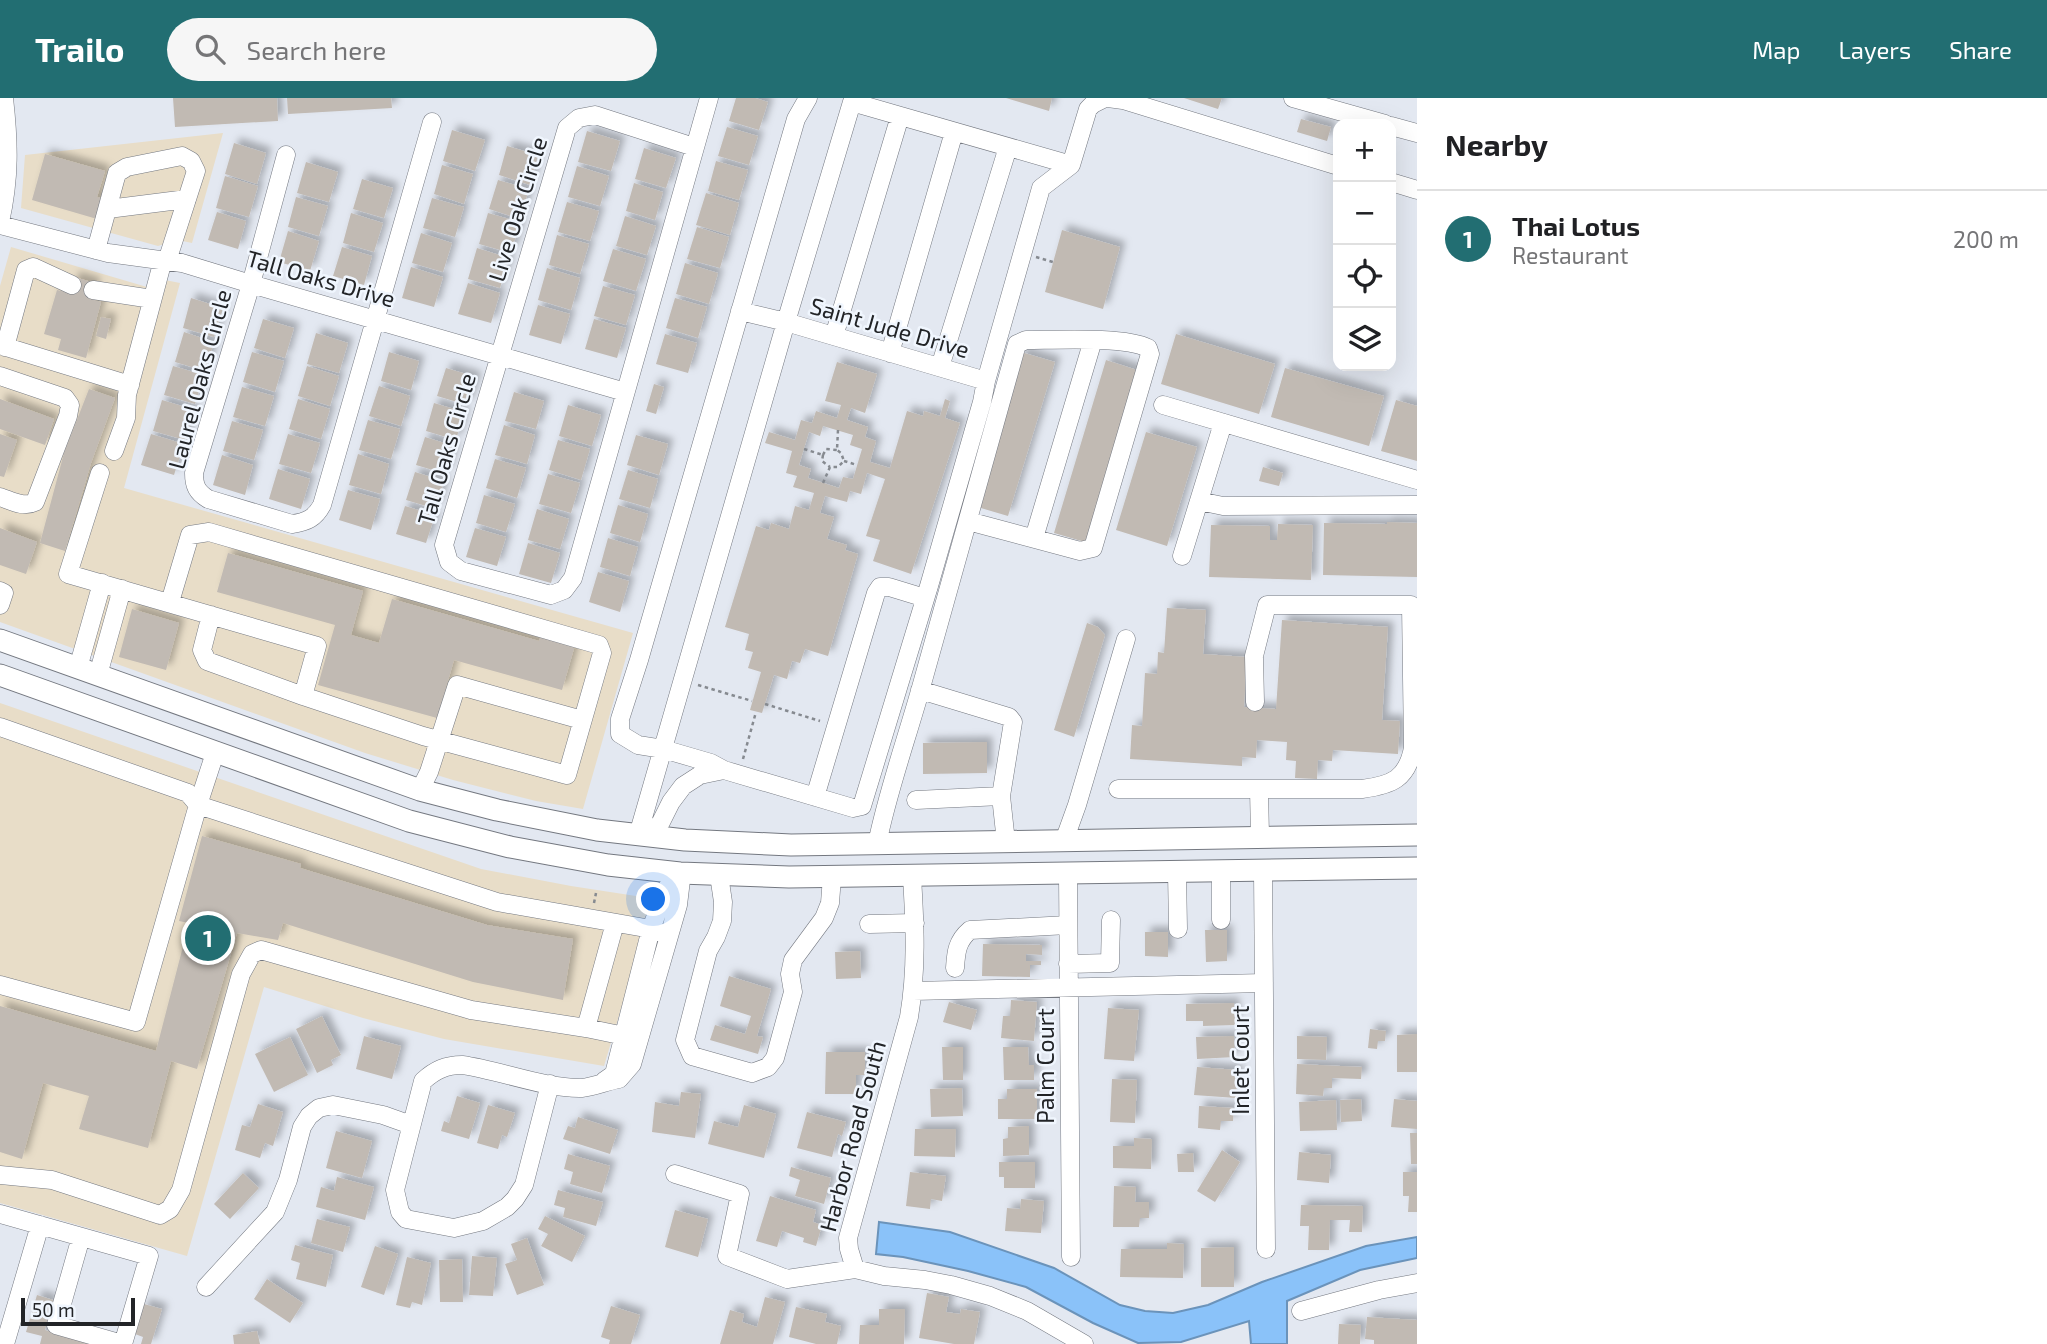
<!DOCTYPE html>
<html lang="en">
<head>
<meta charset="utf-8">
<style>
	body { margin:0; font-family:"Exo 2",sans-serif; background:#f6f6f6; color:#202124 }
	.controls { position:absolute; right:21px; top:21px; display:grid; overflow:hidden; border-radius:14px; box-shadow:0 7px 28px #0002 }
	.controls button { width:63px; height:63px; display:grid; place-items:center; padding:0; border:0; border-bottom:2px solid #e0e0e0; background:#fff; color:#202124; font:35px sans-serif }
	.scale { position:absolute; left:21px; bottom:18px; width:114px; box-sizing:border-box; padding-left:7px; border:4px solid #222427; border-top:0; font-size:19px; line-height:24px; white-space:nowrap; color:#222427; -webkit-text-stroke:5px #f0f6fe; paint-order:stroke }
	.you { position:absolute; left:654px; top:802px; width:24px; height:24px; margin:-18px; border:5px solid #fff; border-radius:50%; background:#1a73e8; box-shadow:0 0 0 10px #1a73e833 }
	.badge { display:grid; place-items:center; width:46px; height:46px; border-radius:50%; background:#226e72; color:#fff; font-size:23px; font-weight:700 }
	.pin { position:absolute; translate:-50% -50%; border:4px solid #fff; box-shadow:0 2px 7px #0006 }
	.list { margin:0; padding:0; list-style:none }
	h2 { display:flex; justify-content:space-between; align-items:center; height:91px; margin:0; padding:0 28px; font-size:30px }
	h2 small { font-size:23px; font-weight:400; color:#757577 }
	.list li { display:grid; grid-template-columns:46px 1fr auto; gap:21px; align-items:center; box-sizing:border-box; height:98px; padding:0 28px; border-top:2px solid #e0e0e0 }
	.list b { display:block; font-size:26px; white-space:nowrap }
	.list p { margin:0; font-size:23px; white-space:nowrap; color:#757577 }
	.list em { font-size:23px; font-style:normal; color:#757577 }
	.icon { flex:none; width:38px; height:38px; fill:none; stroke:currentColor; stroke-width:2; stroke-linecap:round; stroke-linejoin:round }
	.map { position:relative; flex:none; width:1417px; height:1246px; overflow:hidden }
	header { display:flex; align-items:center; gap:42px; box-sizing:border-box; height:98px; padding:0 35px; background:#226e72; color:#fff }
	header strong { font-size:33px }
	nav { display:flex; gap:38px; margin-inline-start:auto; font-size:24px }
	.search { width:490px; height:63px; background:#f6f6f6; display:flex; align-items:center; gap:18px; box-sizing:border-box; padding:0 24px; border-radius:38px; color:#757577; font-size:26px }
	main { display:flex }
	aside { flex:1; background:#fff }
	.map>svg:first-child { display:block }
	.commercial { fill:#e8ddc8 }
	.water { fill:#8ac2f9; stroke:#6b93ba; stroke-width:2 }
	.building { fill:#c1bab3; fill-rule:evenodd; filter:url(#shadow) }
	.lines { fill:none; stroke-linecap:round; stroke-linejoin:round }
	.minor-casing { stroke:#747880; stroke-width:19 }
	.major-casing { stroke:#747880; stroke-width:23 }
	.path { stroke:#868a90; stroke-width:2.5; stroke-dasharray:3.5 3.5; stroke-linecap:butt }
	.minor { stroke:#fff; stroke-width:18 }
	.major { stroke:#fff; stroke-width:21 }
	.labels { text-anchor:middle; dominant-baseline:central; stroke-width:5; stroke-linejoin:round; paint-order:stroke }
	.street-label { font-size:23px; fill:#222427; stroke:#f0f6fe }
</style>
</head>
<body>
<header>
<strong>Trailo</strong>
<div class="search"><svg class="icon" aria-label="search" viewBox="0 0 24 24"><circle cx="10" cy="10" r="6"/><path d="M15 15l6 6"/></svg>Search here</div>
<nav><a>Map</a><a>Layers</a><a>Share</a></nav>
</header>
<main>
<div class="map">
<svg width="1417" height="1246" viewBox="0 0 1417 1246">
	<defs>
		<filter id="shadow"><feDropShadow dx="5.5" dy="-5.5" stdDeviation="3.5" flood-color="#0004"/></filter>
	</defs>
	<rect width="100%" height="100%" fill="#e3e8f1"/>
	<!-- commercial -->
	<path class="commercial" d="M223,35L192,145L178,142L158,148L21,110L25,57Z
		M11,149L147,189L165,182L180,185L124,390L633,535L583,711L536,703L453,682L365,655L0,524V188Z
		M0,605L481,771L571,788L649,800L652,807L604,968L444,941L363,920L264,889L187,1158L0,1105Z"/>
	<!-- water -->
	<path class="water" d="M879,1124L950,1134L1054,1170L1120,1207L1145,1213L1173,1215L1208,1207L1262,1184L1366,1148L1417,1139V1160L1360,1172L1287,1203V1246H1251L1249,1223L1181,1244L1138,1245L1093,1225L1026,1189L968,1173L903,1159L876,1156Z"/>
	<!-- building -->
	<path class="building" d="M173,0H277L278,23L175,29Z
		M287,0H391L392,10L288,16Z
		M736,0H755L768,4L759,32L729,23Z
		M1006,0H1052L1049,13Z
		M1184,0H1222L1218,11Z
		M1301,21L1331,29L1327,43L1297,34Z
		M727,29L758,38L749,67L718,58Z
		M452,32L485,42L475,73L443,63Z
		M587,33L620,43L611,73L578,64Z
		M234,45L266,55L257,86L225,76Z
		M507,48L538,57L530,87L499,77Z
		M644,50L676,60L666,90L635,81Z
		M45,56L105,73L97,99L103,100L97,121L32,102Z
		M716,63L748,72L739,102L708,93Z
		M306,64L338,74L329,104L297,95Z
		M442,67L473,76L464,106L434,96Z
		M577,68L609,78L600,108L568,99Z
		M225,78L258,88L249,119L216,110Z
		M362,81L393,90L384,120L353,111Z
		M498,82L529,91L520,121L489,111Z
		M634,85L663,94L655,122L626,113Z
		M706,95L739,105L730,137L696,127Z
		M296,99L328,108L319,138L288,129Z
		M432,100L464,109L455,139L423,130Z
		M567,104L599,113L590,143L558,134Z
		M217,114L246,123L238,151L208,142Z
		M351,115L383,125L374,154L343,145Z
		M488,115L520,124L511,155L479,146Z
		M625,118L656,128L647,157L616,148Z
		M697,129L729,139L720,170L687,161Z
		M1062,132L1120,149L1103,211L1045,194Z
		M288,133L319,143L310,173L279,164Z
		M421,135L452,145L443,174L412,165Z
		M557,137L589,146L580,176L549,167Z
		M342,149L372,158L364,187L333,178Z
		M477,150L509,160L500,190L468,181Z
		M613,151L646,161L636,193L603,183Z
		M685,165L718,175L709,206L676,196Z
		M411,169L443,179L434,209L402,200Z
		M547,170L580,180L571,212L538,202Z
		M74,179L95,185L91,201L101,204L86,260L58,252L61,241L44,236L57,192L69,195Z
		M468,185L500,195L491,225L458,216Z
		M603,188L635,197L626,227L594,218Z
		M191,200L223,210L214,239L183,230Z
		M675,200L707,209L698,240L666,230Z
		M538,207L570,216L561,246L529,237Z
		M101,219L111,221L106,241L96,238Z
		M263,221L294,230L285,260L254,250Z
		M594,221L626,230L617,260L585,251Z
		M184,234L214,244L205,273L175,264Z
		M316,235L348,245L339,275L307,266Z
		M665,236L697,245L688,275L656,266Z
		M1176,236L1275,266L1259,316L1161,286Z
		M252,254L284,263L275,294L243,284Z
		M389,254L419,263L411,292L381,283Z
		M1021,254L1055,264L1008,418L974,408Z
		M1106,262L1140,273L1088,445L1054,435Z
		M837,264L877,276L865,315L851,310L847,322L868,329L865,339L876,343L870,364L890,370L907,313L923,318L924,313L940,318L945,301L950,303L945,320L960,325L911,476L873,463L880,442L866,438L885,381L867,375L861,396L850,393L847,404L825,398L820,415L834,419L827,441L847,447L845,452L858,456L828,558L805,551L800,565L792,563L787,581L774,577L762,615L750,612L761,574L748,570L753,554L745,552L749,536L725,529L756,428L769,432L771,425L789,431L795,408L809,412L814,395L793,389L797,378L786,375L792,353L765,345L769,334L795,342L801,322L812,325L816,313L837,320L841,307L825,303ZM823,328L853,337L850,347L862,351L853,381L843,379L839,390L808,380L811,371L799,367L809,334L820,338Z
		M173,268L204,277L195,306L164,297Z
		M307,268L339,278L330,308L298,298Z
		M446,270L476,279L467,307L437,298Z
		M1285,270L1384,298L1369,348L1271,319Z
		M654,286L664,289L656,316L646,313Z
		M379,288L410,298L401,328L369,318Z
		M242,289L274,298L265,328L233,319Z
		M89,291L115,300L91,365L65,453L40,445L64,355Z
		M514,294L544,303L536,331L505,323Z
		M0,301L54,321L45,347L0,331Z
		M298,301L330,311L321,341L289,331Z
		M162,302L195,312L185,342L153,333Z
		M1396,302L1417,308V363L1381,353Z
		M434,305L464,314L456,342L426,333Z
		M568,307L601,317L592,348L559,338Z
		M368,322L400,331L391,361L359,352Z
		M232,323L263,332L254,362L223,353Z
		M504,327L535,337L527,366L495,357Z
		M1146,334L1197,349L1167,448L1116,432Z
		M0,336L17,342L4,379L0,378Z
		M151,336L184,346L174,377L141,367Z
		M288,336L320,345L311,375L279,366Z
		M636,337L668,346L659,377L627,367Z
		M425,339L454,348L446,376L416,367Z
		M558,342L590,351L581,382L549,372Z
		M358,356L389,366L381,396L349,387Z
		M222,357L253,367L245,397L213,387Z
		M495,361L526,370L517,400L486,390Z
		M1263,369L1283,375L1279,388L1259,383Z
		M278,371L310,381L301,411L269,401Z
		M628,372L658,381L650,410L619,401Z
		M415,374L444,383L436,411L406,402Z
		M548,376L580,385L571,415L539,406Z
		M348,392L380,401L371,432L339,422Z
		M484,397L515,406L506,434L476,425Z
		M618,407L648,416L640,444L610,435Z
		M405,408L435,417L426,445L396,436Z
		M537,411L569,421L560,451L528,442Z
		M1387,424L1417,425V479L1323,477L1324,425L1387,426Z
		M1278,426L1313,427L1311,482L1209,479L1211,427L1270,428V442H1277Z
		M0,430L37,444L26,476L0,467Z
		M475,430L506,439L497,468L466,459Z
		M608,440L638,449L630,478L600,469Z
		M528,445L560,455L551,485L519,476Z
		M228,455L363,493L351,537L379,545L392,501L539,543L541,538L575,547L562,592L454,562L437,620L318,587L335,527L217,494Z
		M598,474L629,483L620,514L589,504Z
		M1167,510L1206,512L1203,556L1247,559L1244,609L1276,611L1282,522L1388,529L1382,622L1400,623L1398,656L1333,652L1332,663L1318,662L1317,681L1295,680L1296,663L1286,662L1287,644L1257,642L1256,660L1242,659V668L1130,661L1132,627L1142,628L1145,575L1157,576L1158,554L1164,555Z
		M132,511L179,525L166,572L119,559Z
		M1087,525L1098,529L1105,537L1074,639L1054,632Z
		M987,644V675L923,676V645Z
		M202,738L301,766L300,770L487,827L573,841L563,902L473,884L283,825L278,842L237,835L197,971L171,963L148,1050L79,1031L89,998L43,985L22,1061L0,1054V908L156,953L189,825L179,823Z
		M1205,832H1227V863L1206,864Z
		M1145,834H1168V859L1145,858Z
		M983,846L1042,847V857L1026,856V863H1041V867H1030V879L982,878Z
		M860,853L861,880L836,881L835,854Z
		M729,878L771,891L757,938L763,939L758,956L710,942L715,927L745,936L751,918L720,908Z
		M1011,902L1037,904L1034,943L1001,940L1003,918H1010Z
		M949,904L977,912L971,932L943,924Z
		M1234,905L1235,927L1203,928V923H1186V906Z
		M1108,910L1139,912L1134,963L1104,961Z
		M322,918L341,957L331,962L333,967L317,975L296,931Z
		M1370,931L1386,933L1385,943H1378L1377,951L1368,950Z
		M1417,936V974H1397V937Z
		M364,938L401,948L392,981L356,971Z
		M1234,938L1235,959L1197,961L1196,939Z
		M1297,938L1327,939L1326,962L1297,961Z
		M290,939L308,977L274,994L255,956Z
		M942,949H963V982H943Z
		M1003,949H1028L1029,967H1034V982H1004Z
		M826,954H865V977H856V996H825Z
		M1297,966L1362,969L1361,981L1332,980V990H1324L1323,998L1296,996Z
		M1197,969L1238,972L1236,1000L1194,997Z
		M1112,981L1137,982L1135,1025L1110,1024Z
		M962,990L963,1018L931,1019L930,991Z
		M1007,991H1037V1021H998V1001H1007Z
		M681,994L701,996L695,1040L652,1034L655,1004L679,1008Z
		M457,998L480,1005L469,1041L441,1033L444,1023L449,1025Z
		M1361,1001L1362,1023L1341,1024L1340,1002Z
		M1394,1001L1417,1003V1031L1391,1029Z
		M1336,1002L1337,1032L1300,1033L1299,1004Z
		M258,1006L283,1014L273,1048L265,1045L260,1060L235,1052L242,1027L250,1029Z
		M488,1007L515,1015L507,1039L502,1037L498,1051L477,1045Z
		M744,1007L776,1016L764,1060L708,1046L714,1023L738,1029Z
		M1199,1008L1234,1010L1233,1023H1221L1220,1032L1198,1030Z
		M807,1014L846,1024L842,1038L838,1036L832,1059L797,1050Z
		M578,1019L618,1032L610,1056L563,1041L568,1028L575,1030Z
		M1029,1028V1057L1003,1058V1041L1008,1040V1029Z
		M915,1031H956L955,1059L914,1058Z
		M336,1033L372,1043L362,1080L326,1070Z
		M1410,1035H1417V1066H1411Z
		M1134,1040L1152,1041L1151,1071L1113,1070V1048H1134Z
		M1222,1052L1240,1064L1215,1104L1197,1093Z
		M1299,1054L1331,1057L1329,1085L1297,1082Z
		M1193,1055L1194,1074H1178L1177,1056Z
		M568,1056L610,1068L602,1095L570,1086L573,1074L564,1071Z
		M999,1064H1035V1090H1004V1079H999Z
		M791,1069L831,1080L824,1106L795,1098L800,1082L789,1078Z
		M910,1074L946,1078L942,1103L931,1101L930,1111L906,1108Z
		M1403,1074H1417V1114H1408L1409,1098H1403Z
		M243,1075L259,1090L230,1121L214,1106Z
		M337,1079L374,1089L365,1122L316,1109L321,1089L334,1093Z
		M1114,1088L1136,1089L1135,1104H1149V1120H1140L1139,1129H1113Z
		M558,1092L603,1104L596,1128L563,1119L565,1110L554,1107Z
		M770,1098L816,1112L813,1124L822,1127L816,1148L803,1144L804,1140L782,1133L777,1149L756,1143Z
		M1021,1101L1044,1103L1041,1135L1005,1133L1007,1110L1020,1111Z
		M1301,1107L1363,1108L1362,1134H1349L1350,1122H1330L1329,1152H1308L1309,1128H1300Z
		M675,1112L708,1121L698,1159L665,1149Z
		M545,1118L585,1138L572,1164L541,1148L548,1136L538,1131Z
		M317,1121L350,1129L343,1154L311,1145Z
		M527,1140L544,1187L517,1197L505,1166L517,1162L511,1146Z
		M1167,1145L1184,1146L1183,1180L1120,1179L1121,1151H1167Z
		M295,1147L333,1157L326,1189L296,1181L300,1165L291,1162Z
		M375,1148L398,1156L384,1197L361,1189Z
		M1234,1149V1189H1201V1150Z
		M472,1158L497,1160L493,1198L469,1197Z
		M407,1159L431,1165L422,1207L412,1204L410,1210L396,1207Z
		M462,1161L463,1204H440L439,1162Z
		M267,1181L303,1205L290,1225L254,1201Z
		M927,1195L949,1199L946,1214L960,1216L961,1211L980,1214L974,1246H954L919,1240Z
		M37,1197L53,1202L45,1232L91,1246H40L42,1238L26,1234Z
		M765,1199L785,1204L773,1246H720L730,1212L744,1216L742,1224L757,1229Z
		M144,1206L162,1211L151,1246H141L143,1239L135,1236Z
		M611,1208L640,1217L631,1246H609L610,1242L601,1239Z
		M796,1209L827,1216L825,1224L841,1228L837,1246H816L789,1239Z
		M879,1211H905L904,1246H859L860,1227H879Z
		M1367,1219L1417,1222V1246H1374V1242L1365,1241Z
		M1339,1226L1361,1227L1360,1246H1338Z
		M257,1233L260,1246H234L233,1237Z"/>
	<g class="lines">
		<defs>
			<path id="minor" d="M1108,0L1123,2L1338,68
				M1293,0L1385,26
				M1391,28L1417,35
				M694,49L595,17L579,20L567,30L444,447L449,464L461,473L551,497L564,492L573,480L709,0
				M286,57L251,186L194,375C194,388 197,394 208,401L292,426C307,424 315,420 322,407L432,24
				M1391,84L1417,92
				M108,111L187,101
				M0,124C10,80 9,44 4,0
				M0,127L108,155L182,165L251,186L625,294
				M96,152L117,75L127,69L182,58L191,63L196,73L167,163
				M93,192L152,201
				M740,213L786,224L852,4L1071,67
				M834,238L900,18
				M0,247L130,287
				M5,249L26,172L33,169L72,187
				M890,255L954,34
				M940,269L1008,49
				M0,278L65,300L70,307L68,318L35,404C23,410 12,403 0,399
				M1163,307L1417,382
				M114,353L126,320L127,297L163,162
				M100,375L68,476L317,548L303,598
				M1199,403L1223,408L1417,407
				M1034,440L1093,242
				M1182,458L1223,325
				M0,493L4,495L0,507
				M170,504L190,437L209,434L599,547L602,555L567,677L423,638L303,598L207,563L202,552L211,517
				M78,570L102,485
				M98,577L122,491
				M920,592L1009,619L1013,624L1001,698L1006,744
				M0,629L188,695L198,707L497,804L651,831L669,837
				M724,672L711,665L663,651L638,647L620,636V621L639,562L796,21L808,0
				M1118,691H1362C1392,687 1407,681 1413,650L1411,507H1267L1254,558L1255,604
				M1259,691L1260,739
				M420,692L429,674L457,587L582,622
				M815,699L876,495L880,489H889L925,500
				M916,702L1001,698
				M638,737L786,224L986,283L1041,90L1071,67L1088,11L1093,6L1105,0
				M649,738L661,724L671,704L683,688L700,677L724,672L853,710L862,708L929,488L982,304L986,283
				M1064,743L1077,707L1126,541
				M877,746C888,692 907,640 922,586C954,473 986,360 1017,246L1026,242C1054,242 1126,238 1148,250L1150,256L1093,450L1080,453L968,423
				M1263,773L1266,1151
				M1177,774L1178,831
				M1221,774V822
				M1068,776L1071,1159
				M719,777L723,804L722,823L716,839L708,853L685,942L692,958L752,975L768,969L775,960L793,894L790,876L793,862L824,820L830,805L832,779
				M869,826L915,825
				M1068,866L1110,865L1111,822
				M955,870C956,854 957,843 970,832L1068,827
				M0,887L136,924L198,707L215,655
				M913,893L1264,885
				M586,930L615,825
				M604,983L614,976L651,831L666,791L680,775
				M550,986L524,1087L515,1101L507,1109L483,1123L454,1130L406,1121L400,1114L395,1092L423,983C435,972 446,967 462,967C499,972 546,991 582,990C594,989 607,983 619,981L632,966L678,807L681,782L680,775
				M675,1076L740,1096L727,1158L787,1181L855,1171L884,1178L925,1182L951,1187L990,1198L1027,1213L1084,1246
				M0,1077L52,1082L160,1117L170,1111L181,1092L241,876L252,856L261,852L471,912L586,930L639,941
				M0,1116L149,1158L123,1246
				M81,1139L56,1227L122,1246
				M855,1171L849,1151L848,1140L909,919C917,871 915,827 912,779
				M206,1189L275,1114L288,1082L302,1029L309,1018L319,1010L333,1007L383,1017L411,1027
				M1301,1213L1379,1192L1417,1185
				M5,1246L40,1127"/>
			<path id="major" d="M0,542L420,692L497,712L597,732L685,742L791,747L1417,737
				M0,577L409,723L510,749L608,767L680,775L789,779L1417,770"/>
		</defs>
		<!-- minor casing -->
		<use href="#minor" class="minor-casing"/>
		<!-- major casing -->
		<use href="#major" class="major-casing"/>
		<!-- path -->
		<path class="path" d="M1036,159L1053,164
			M838,332L837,352L841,355L844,363
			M804,351L823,357
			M823,357L826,351L837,352
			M823,357L822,363L830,369
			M844,363L857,367
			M823,385L830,369H838L844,363
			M698,587L752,603
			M765,606L820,623
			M743,661L756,614
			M594,805L596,795"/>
		<!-- minor -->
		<use href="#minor" class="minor"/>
		<!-- major -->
		<use href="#major" class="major"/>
	</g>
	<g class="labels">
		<!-- street labels -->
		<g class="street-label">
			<text transform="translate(517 111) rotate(-73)">Live Oak Circle</text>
			<text transform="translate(321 180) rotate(16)">Tall Oaks Drive</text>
			<text transform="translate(890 229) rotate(16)">Saint Jude Drive</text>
			<text transform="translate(199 281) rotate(-75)">Laurel Oaks Circle</text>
			<text transform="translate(446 351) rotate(-74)">Tall Oaks Circle</text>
			<text transform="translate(1240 962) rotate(-90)">Inlet Court</text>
			<text transform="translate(1045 968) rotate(-90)">Palm Court</text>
			<text transform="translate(852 1038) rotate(-75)">Harbor Road South</text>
		</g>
	</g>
</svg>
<div class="controls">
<button>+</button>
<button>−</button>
<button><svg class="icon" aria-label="locate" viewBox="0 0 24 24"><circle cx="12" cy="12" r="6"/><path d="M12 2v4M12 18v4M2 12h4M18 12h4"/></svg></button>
<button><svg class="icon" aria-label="layers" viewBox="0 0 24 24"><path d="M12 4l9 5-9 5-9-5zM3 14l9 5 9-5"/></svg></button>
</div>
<div class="scale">50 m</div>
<div class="you"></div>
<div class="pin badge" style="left:208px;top:840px">1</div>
</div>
<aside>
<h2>Nearby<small></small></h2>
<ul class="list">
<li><span class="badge">1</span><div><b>Thai Lotus</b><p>Restaurant</p></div><em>200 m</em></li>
</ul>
</aside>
</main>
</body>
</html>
